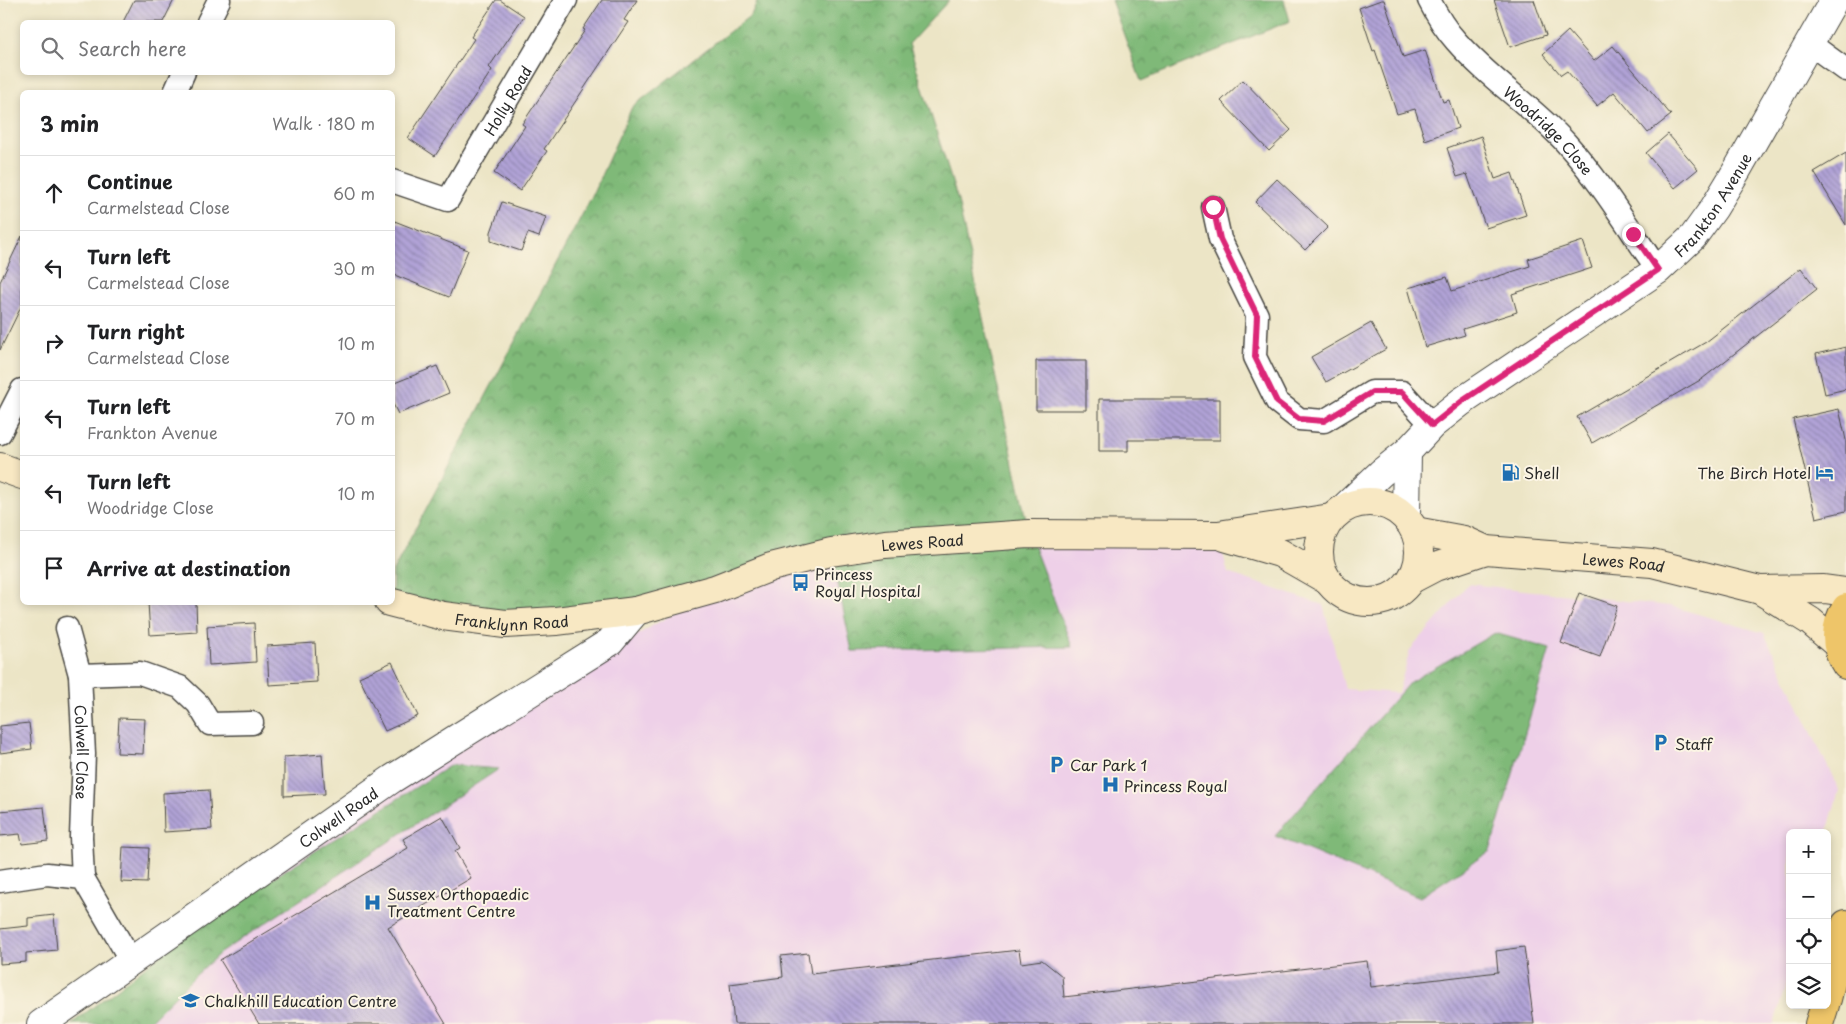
<!DOCTYPE html>
<html lang="en">
<head>
<meta charset="utf-8">
<style>
	body { margin:0; font-family:"Playpen Sans",sans-serif; background:#f6f6f6; color:#202124 }
	.controls { position:absolute; right:15px; bottom:15px; display:grid; overflow:hidden; border-radius:8px; box-shadow:0 2px 8px #0003 }
	.controls button { width:45px; height:45px; display:grid; place-items:center; padding:0; border:0; border-bottom:1px solid #e0e0e0; background:#fff; color:#202124; font:25px sans-serif }
	.stop { position:absolute; width:15px; height:15px; margin:-11px; border:4px solid #db2777; border-radius:50%; background:#fff }
	.stop.end { background:#db2777; border-color:#fff; box-shadow:0 1px 5px #0008 }
	.list { margin:0; padding:0; list-style:none }
	h2 { display:flex; justify-content:space-between; align-items:center; height:65px; margin:0; padding:0 20px; font-size:21px }
	h2 small { font-size:16px; font-weight:400; color:#757577 }
	.list li { display:grid; grid-template-columns:32px 1fr auto; gap:15px; align-items:center; box-sizing:border-box; height:75px; padding:0 20px; border-top:1px solid #e0e0e0 }
	.list b { display:block; font-size:19px; white-space:nowrap }
	.list p { margin:0; font-size:16px; white-space:nowrap; color:#757577 }
	.list em { font-size:16px; font-style:normal; color:#757577 }
	.icon { flex:none; width:28px; height:28px; fill:none; stroke:currentColor; stroke-width:2; stroke-linecap:round; stroke-linejoin:round }
	.map { position:relative; flex:none; width:1846px; height:1024px; overflow:hidden }
	.search { position:absolute; background:#fff; box-shadow:0 2px 8px #0003; left:20px; top:20px; width:375px; height:55px; display:flex; align-items:center; gap:12px; box-sizing:border-box; padding:0 18px; border-radius:8px; color:#757577; font-size:19px }
	.panel { position:absolute; background:#fff; box-shadow:0 2px 8px #0003; left:20px; top:90px; width:375px; height:515px; border-radius:8px }
	.map>svg:first-child { display:block }
	.built { fill:#eed0e8 }
	.forest { fill:url(#forest-crowns); stroke:#557252 }
	.building { fill:url(#building-back-hatch) }
	.lines { fill:none; stroke-linecap:round; stroke-linejoin:round }
	.minor-casing { stroke:#484742; stroke-width:25 }
	.tertiary-casing { stroke:#484742; stroke-width:30 }
	.secondary-casing { stroke:#484742; stroke-width:30 }
	.trunk-casing { stroke:#484742; stroke-width:30 }
	.minor { stroke:#fff; stroke-width:22 }
	.tertiary { stroke:#fff; stroke-width:28 }
	.secondary { stroke:#f8e8c3; stroke-width:28 }
	.trunk { stroke:#eec569; stroke-width:28 }
	.route { stroke:#db2777; stroke-width:6 }
	.labels { text-anchor:middle; dominant-baseline:central; stroke-width:4; stroke-linejoin:round; paint-order:stroke }
	.street-label { font-size:15px; fill:#2b2b2b; stroke:#fcf5e5 }
	.poi-label { font-size:15px; fill:#2b2b2b; stroke:#fcf5e5; text-anchor:start }
</style>
</head>
<body>
<div class="map">
<svg width="1846" height="1024" viewBox="0 0 1846 1024">
	<defs>
		<pattern id="forest-crowns" width="20" height="18" patternUnits="userSpaceOnUse" patternTransform="scale(1.25)"><rect width="20" height="18" fill="#7fb978"/><path d="M2 6a3 3 0 1 1 6 0M12 15a3 3 0 1 1 6 0" fill="none" stroke="#689763"/></pattern>
		<pattern id="building-back-hatch" width="6" height="6" patternUnits="userSpaceOnUse" patternTransform="scale(1.25)"><rect width="6" height="6" fill="#b1a3d7"/><path d="M-1 5l2 2M0 0l6 6M5-1l2 2" fill="none" stroke="#9085af"/></pattern>
	</defs>
	<rect width="100%" height="100%" fill="#fcf5e5"/>
	<filter id="ink" filterUnits="userSpaceOnUse"><feTurbulence type="fractalNoise" baseFrequency=".02" numOctaves="2"/><feDisplacementMap in="SourceGraphic" scale="10" xChannelSelector="R" yChannelSelector="G"/><feConvolveMatrix kernelMatrix="1 2 1 2 8 2 1 2 1" color-interpolation-filters="sRGB"/></filter>
	<filter id="wash" filterUnits="userSpaceOnUse"><feTurbulence type="fractalNoise" baseFrequency=".0096" numOctaves="4" result="noise"/><feDisplacementMap in="SourceGraphic" scale="20" xChannelSelector="R" yChannelSelector="G"/><feGaussianBlur stdDeviation="1.12" result="paint"/><feColorMatrix in="noise" values="0 0 0 0 0 0 0 0 0 0 0 0 0 0 0 0 0 1.4 0 .05"/><feComposite in="paint" operator="in"/></filter>
	<g filter="url(#wash)">
		<rect width="100%" height="100%" fill="#ece5c6"/>
		<!-- built -->
		<path class="built" d="M1218,535L1228,573L1323,605L1345,689L1398,693L1410,650L1468,584L1670,606L1764,633L1839,790L1827,833H1790V970L1774,1024H72L392,779L715,589L831,552Z"/>
		<!-- forest -->
		<path class="forest" d="M758,0H949L909,44L958,201L1029,534L1072,647L852,651L831,552L715,589L505,624L392,602L393,571L591,198L632,107L751,15Z
			M1111,0H1284L1290,21L1141,81Z
			M1495,633L1550,649L1490,851L1420,897L1275,836L1410,682Z
			M451,765L499,769L220,953L195,976L147,1024H71L202,923Z"/>
		<g id="blocks">
			<!-- building -->
			<path class="building" d="M134,0H174L163,22H123Z
				M496,0H500L524,16L489,67L492,70L435,156L408,138L474,39L471,37Z
				M602,0H637L624,20L628,22L544,149L547,151L520,191L494,173L525,126L522,124L585,30L583,29Z
				M1381,0H1384L1403,57L1425,50L1443,102L1449,100L1458,128L1425,140L1415,109L1397,114L1375,50L1373,51L1359,8Z
				M1494,0H1534L1546,35L1510,47Z
				M1568,31L1594,61L1613,46L1671,115L1648,133L1614,92L1597,106L1567,71L1561,75L1543,54Z
				M1243,80L1291,130L1269,151L1221,101Z
				M1668,134L1698,169L1675,188L1646,153Z
				M1481,136L1495,179L1512,173L1526,215L1486,228L1467,174L1457,177L1447,148Z
				M1846,153V225L1814,172Z
				M1277,179L1328,227L1305,250L1255,202Z
				M502,202L546,217L539,237L528,233L521,251L491,241V232Z
				M392,220L468,250L449,297L392,274Z
				M22,236V305L0,350V282Z
				M1583,241L1592,268L1512,294L1517,312L1463,329L1465,335L1425,347L1408,288L1447,277L1452,291L1530,266L1528,259Z
				M1801,268L1817,289L1702,379L1592,443L1577,417L1706,342Z
				M1371,323L1386,349L1326,382L1311,357Z
				M1846,347V389L1825,394L1816,354Z
				M1036,361H1086V410H1036Z
				M437,366L449,393L398,414L392,402V384Z
				M1099,399H1220V440H1128V451H1099Z
				M1839,409L1846,440V511L1816,518L1793,419Z
				M1579,593L1617,606L1600,657L1561,643Z
				M148,602H196L197,632L150,635Z
				M254,623L256,662L209,665L207,626Z
				M315,643L317,682L269,685L267,646Z
				M392,662L418,716L385,731L359,677Z
				M119,718L145,719L143,754L117,753Z
				M29,723L32,749L0,753V726Z
				M322,754L325,794L284,796V757Z
				M209,790L212,829L164,832L163,793Z
				M44,807L48,841L22,844L20,834L0,836V811Z
				M442,816L460,848L455,851L471,878L388,927L446,1024H259L220,960L408,848L403,839Z
				M123,847L149,848L147,883L121,882Z
				M54,915L57,950L26,953V962L0,964V929L28,926V918Z
				M1524,947L1534,1024H734L730,984L783,977L781,956L808,953L811,974L1019,950L1021,963L1042,960L1062,976L1064,997L1367,961L1371,987L1498,972L1496,951Z"/>
		</g>
	</g>
	<g filter="url(#ink)">
		<use href="#blocks" fill-opacity="0" stroke="#484742" stroke-width="1"/>
		<g class="lines">
			<defs>
				<g id="minor">
					<path id="s1" d="M1429,0C1436,14 1446,30 1456,41C1489,79 1532,106 1566,143C1601,182 1628,227 1658,270"/>
					<path d="M208,22L219,0"/>
					<path d="M1809,43L1846,70"/>
					<path d="M175,92L184,72"/>
					<path id="s2" d="M392,181L448,200L566,0"/>
					<path d="M1213,207L1220,239L1257,315L1255,357L1277,402L1299,419L1324,421L1372,392H1402L1432,425"/>
					<path d="M0,433L22,390"/>
					<path id="s3" d="M67,628L80,675L84,754L81,837L83,878"/>
					<path d="M80,675L140,673L180,687L198,704L210,724L252,723"/>
					<path d="M0,881L47,874L83,878L131,961"/>
				</g>
				<g id="tertiary">
					<path id="s4" d="M1344,508L1381,473L1407,452L1432,425L1461,402L1658,270L1693,237L1714,208L1737,170L1834,0"/>
					<path d="M1406,517L1407,452"/>
					<path id="s5" d="M41,1024L392,779L610,642L636,611"/>
				</g>
				<g id="secondary">
					<path d="M0,467L22,475"/>
					<circle cx="1369" cy="552" r="50"/>
					<path id="s6" d="M1415,531L1464,540L1486,550L1652,563L1760,590L1824,589L1846,592"/>
					<path d="M1225,537L1280,553L1327,580"/>
					<path d="M1412,579L1435,567L1486,550"/>
					<path d="M1760,590L1810,621L1838,645"/>
					<path id="s7" d="M389,602L443,616L505,624L556,621L636,611L715,589L771,567L831,552L885,544L1029,534L1218,535L1331,518"/>
				</g>
				<path id="trunk" d="M1846,608C1834,626 1834,647 1846,665
					M1827,999L1846,924
					M1819,1024L1825,1005"/>
			</defs>
			<!-- minor casing -->
			<use href="#minor" class="minor-casing"/>
			<!-- tertiary casing -->
			<use href="#tertiary" class="tertiary-casing"/>
			<!-- secondary casing -->
			<use href="#secondary" class="secondary-casing"/>
			<!-- trunk casing -->
			<use href="#trunk" class="trunk-casing"/>
			<!-- minor -->
			<use href="#minor" class="minor"/>
			<!-- tertiary -->
			<use href="#tertiary" class="tertiary"/>
			<!-- secondary -->
			<use href="#secondary" class="secondary"/>
			<!-- trunk -->
			<use href="#trunk" class="trunk"/>
		</g>
	</g>
	<g class="lines" filter="url(#ink)">
		<!-- route -->
		<path class="route" d="M1213,207L1220,239L1257,315L1255,357L1277,402L1299,419L1324,421L1372,392H1402L1432,425L1461,402L1658,270L1633,234"/>
	</g>
	<!-- icons -->
	<defs>
		<symbol id="fuel-bare" viewBox="-9 -9 18 18"><path d="M-5.5-6h7V0h2V4h1.3V-2.5L3-4.5l.8-.8L6-3V5H2.5V1h-1V6h-7ZM-4.2-4.7v3.2H.2V-4.7Z" fill="#1f6fb2" stroke="#fcf5e5" stroke-width="2.5" paint-order="stroke"/></symbol>
		<symbol id="hotel-bare" viewBox="-9 -9 18 18"><path d="M-6-4.5h1.5V1H6V5H4.5V3h-9V5H-6ZM-4 0a1.8 1.8 0 1 1 3.6 0ZM.5 0V-2.5h3Q6-2.5 6 0Z" fill="#1f6fb2" stroke="#fcf5e5" stroke-width="2.5" paint-order="stroke"/></symbol>
		<symbol id="bus-bare" viewBox="-9 -9 18 18"><path d="M-5-6H5V4H4V6H2V4H-2V6H-4V4H-5ZM-3.5-4V0h7V-4ZM-3.5 1.2v1.5H-2V1.2ZM2 1.2v1.5H3.5V1.2Z" fill="#1f6fb2" stroke="#fcf5e5" stroke-width="2.5" paint-order="stroke"/></symbol>
		<symbol id="parking-bare" viewBox="-9 -9 18 18"><path d="M-3.5-5.5H1a3.5 3.5 0 0 1 0 7H-1V5.5H-3.5ZM-1-3.4V-.6H.8a1.4 1.4 0 0 0 0-2.8Z" fill="#1f6fb2" stroke="#fcf5e5" stroke-width="2.5" paint-order="stroke"/></symbol>
		<symbol id="hospital-bare" viewBox="-9 -9 18 18"><path d="M-5-5h3v3.5h4V-5h3V5h-3V1.5h-4V5h-3Z" fill="#1f6fb2" stroke="#fcf5e5" stroke-width="2.5" paint-order="stroke"/></symbol>
		<symbol id="school-bare" viewBox="-9 -9 18 18"><path d="M0-5L7-2L0 1L-7-2ZM-4 1L0 2.5L4 1V4Q0 6-4 4Z" fill="#1f6fb2" stroke="#fcf5e5" stroke-width="2.5" paint-order="stroke"/></symbol>
	</defs>
	<g fill-rule="evenodd">
		<use href="#fuel-bare" x="1498" y="460" width="25" height="25"/>
		<use href="#hotel-bare" x="1812" y="460" width="25" height="25"/>
		<use href="#bus-bare" x="788" y="570" width="25" height="25"/>
		<use href="#parking-bare" x="1648" y="730" width="25" height="25"/>
		<use href="#parking-bare" x="1044" y="752" width="25" height="25"/>
		<use href="#hospital-bare" x="1098" y="772" width="25" height="25"/>
		<use href="#hospital-bare" x="360" y="890" width="25" height="25"/>
		<use href="#school-bare" x="178" y="988" width="25" height="25"/>
	</g>
	<g class="labels">
		<!-- street labels -->
		<g class="street-label">
			<text stroke="none"><textPath href="#s2" startOffset="175">Holly Road</textPath></text>
			<text stroke="none"><textPath href="#s1" startOffset="178">Woodridge Close</textPath></text>
			<text stroke="none"><textPath href="#s4" startOffset="481">Frankton Avenue</textPath></text>
			<text stroke="none"><textPath href="#s7" startOffset="546">Lewes Road</textPath></text>
			<text stroke="none"><textPath href="#s6" startOffset="212">Lewes Road</textPath></text>
			<text stroke="none"><textPath href="#s7" startOffset="125">Franklynn Road</textPath></text>
			<text stroke="none"><textPath href="#s3" startOffset="126">Colwell Close</textPath></text>
			<text stroke="none"><textPath href="#s5" startOffset="362">Colwell Road</textPath></text>
		</g>
		<!-- poi labels -->
		<g class="poi-label">
			<text x="1524" y="472">Shell</text>
			<text x="1811" y="472" text-anchor="end">The Birch Hotel</text>
			<text x="815" y="573">Princess<tspan x="815" dy="17">Royal Hospital</tspan></text>
			<text x="1675" y="743">Staff</text>
			<text x="1070" y="764">Car Park 1</text>
			<text x="1124" y="785">Princess Royal</text>
			<text x="387" y="893">Sussex Orthopaedic<tspan x="387" dy="17">Treatment Centre</tspan></text>
			<text x="204" y="1000">Chalkhill Education Centre</text>
		</g>
	</g>
</svg>
<div class="controls">
<button>+</button>
<button>−</button>
<button><svg class="icon" aria-label="locate" viewBox="0 0 24 24"><circle cx="12" cy="12" r="6"/><path d="M12 2v4M12 18v4M2 12h4M18 12h4"/></svg></button>
<button><svg class="icon" aria-label="layers" viewBox="0 0 24 24"><path d="M12 4l9 5-9 5-9-5zM3 14l9 5 9-5"/></svg></button>
</div>
<div class="stop" style="left:1213px;top:207px"></div>
<div class="stop end" style="left:1633px;top:234px"></div>
<div class="search"><svg class="icon" aria-label="search" viewBox="0 0 24 24"><circle cx="10" cy="10" r="6"/><path d="M15 15l6 6"/></svg>Search here</div>
<section class="panel">
<h2>3 min<small>Walk · 180 m</small></h2>
<ul class="list">
<li><svg class="icon" aria-label="ahead" viewBox="0 0 24 24"><path d="M12 20V5M6 11l6-6 6 6"/></svg><div><b>Continue</b><p>Carmelstead Close</p></div><em>60 m</em></li>
<li><svg class="icon" aria-label="left" viewBox="0 0 24 24"><path d="M17 20v-9H6M10 6l-5 5 5 5"/></svg><div><b>Turn left</b><p>Carmelstead Close</p></div><em>30 m</em></li>
<li><svg class="icon" aria-label="right" viewBox="0 0 24 24"><path d="M7 20v-9h11M14 6l5 5-5 5"/></svg><div><b>Turn right</b><p>Carmelstead Close</p></div><em>10 m</em></li>
<li><svg class="icon" aria-label="left" viewBox="0 0 24 24"><path d="M17 20v-9H6M10 6l-5 5 5 5"/></svg><div><b>Turn left</b><p>Frankton Avenue</p></div><em>70 m</em></li>
<li><svg class="icon" aria-label="left" viewBox="0 0 24 24"><path d="M17 20v-9H6M10 6l-5 5 5 5"/></svg><div><b>Turn left</b><p>Woodridge Close</p></div><em>10 m</em></li>
<li><svg class="icon" aria-label="arrive" viewBox="0 0 24 24"><path d="M6 21V4h12l-3 4 3 4H6"/></svg><div><b>Arrive at destination</b></div></li>
</ul>
</section>
</div>
</body>
</html>
